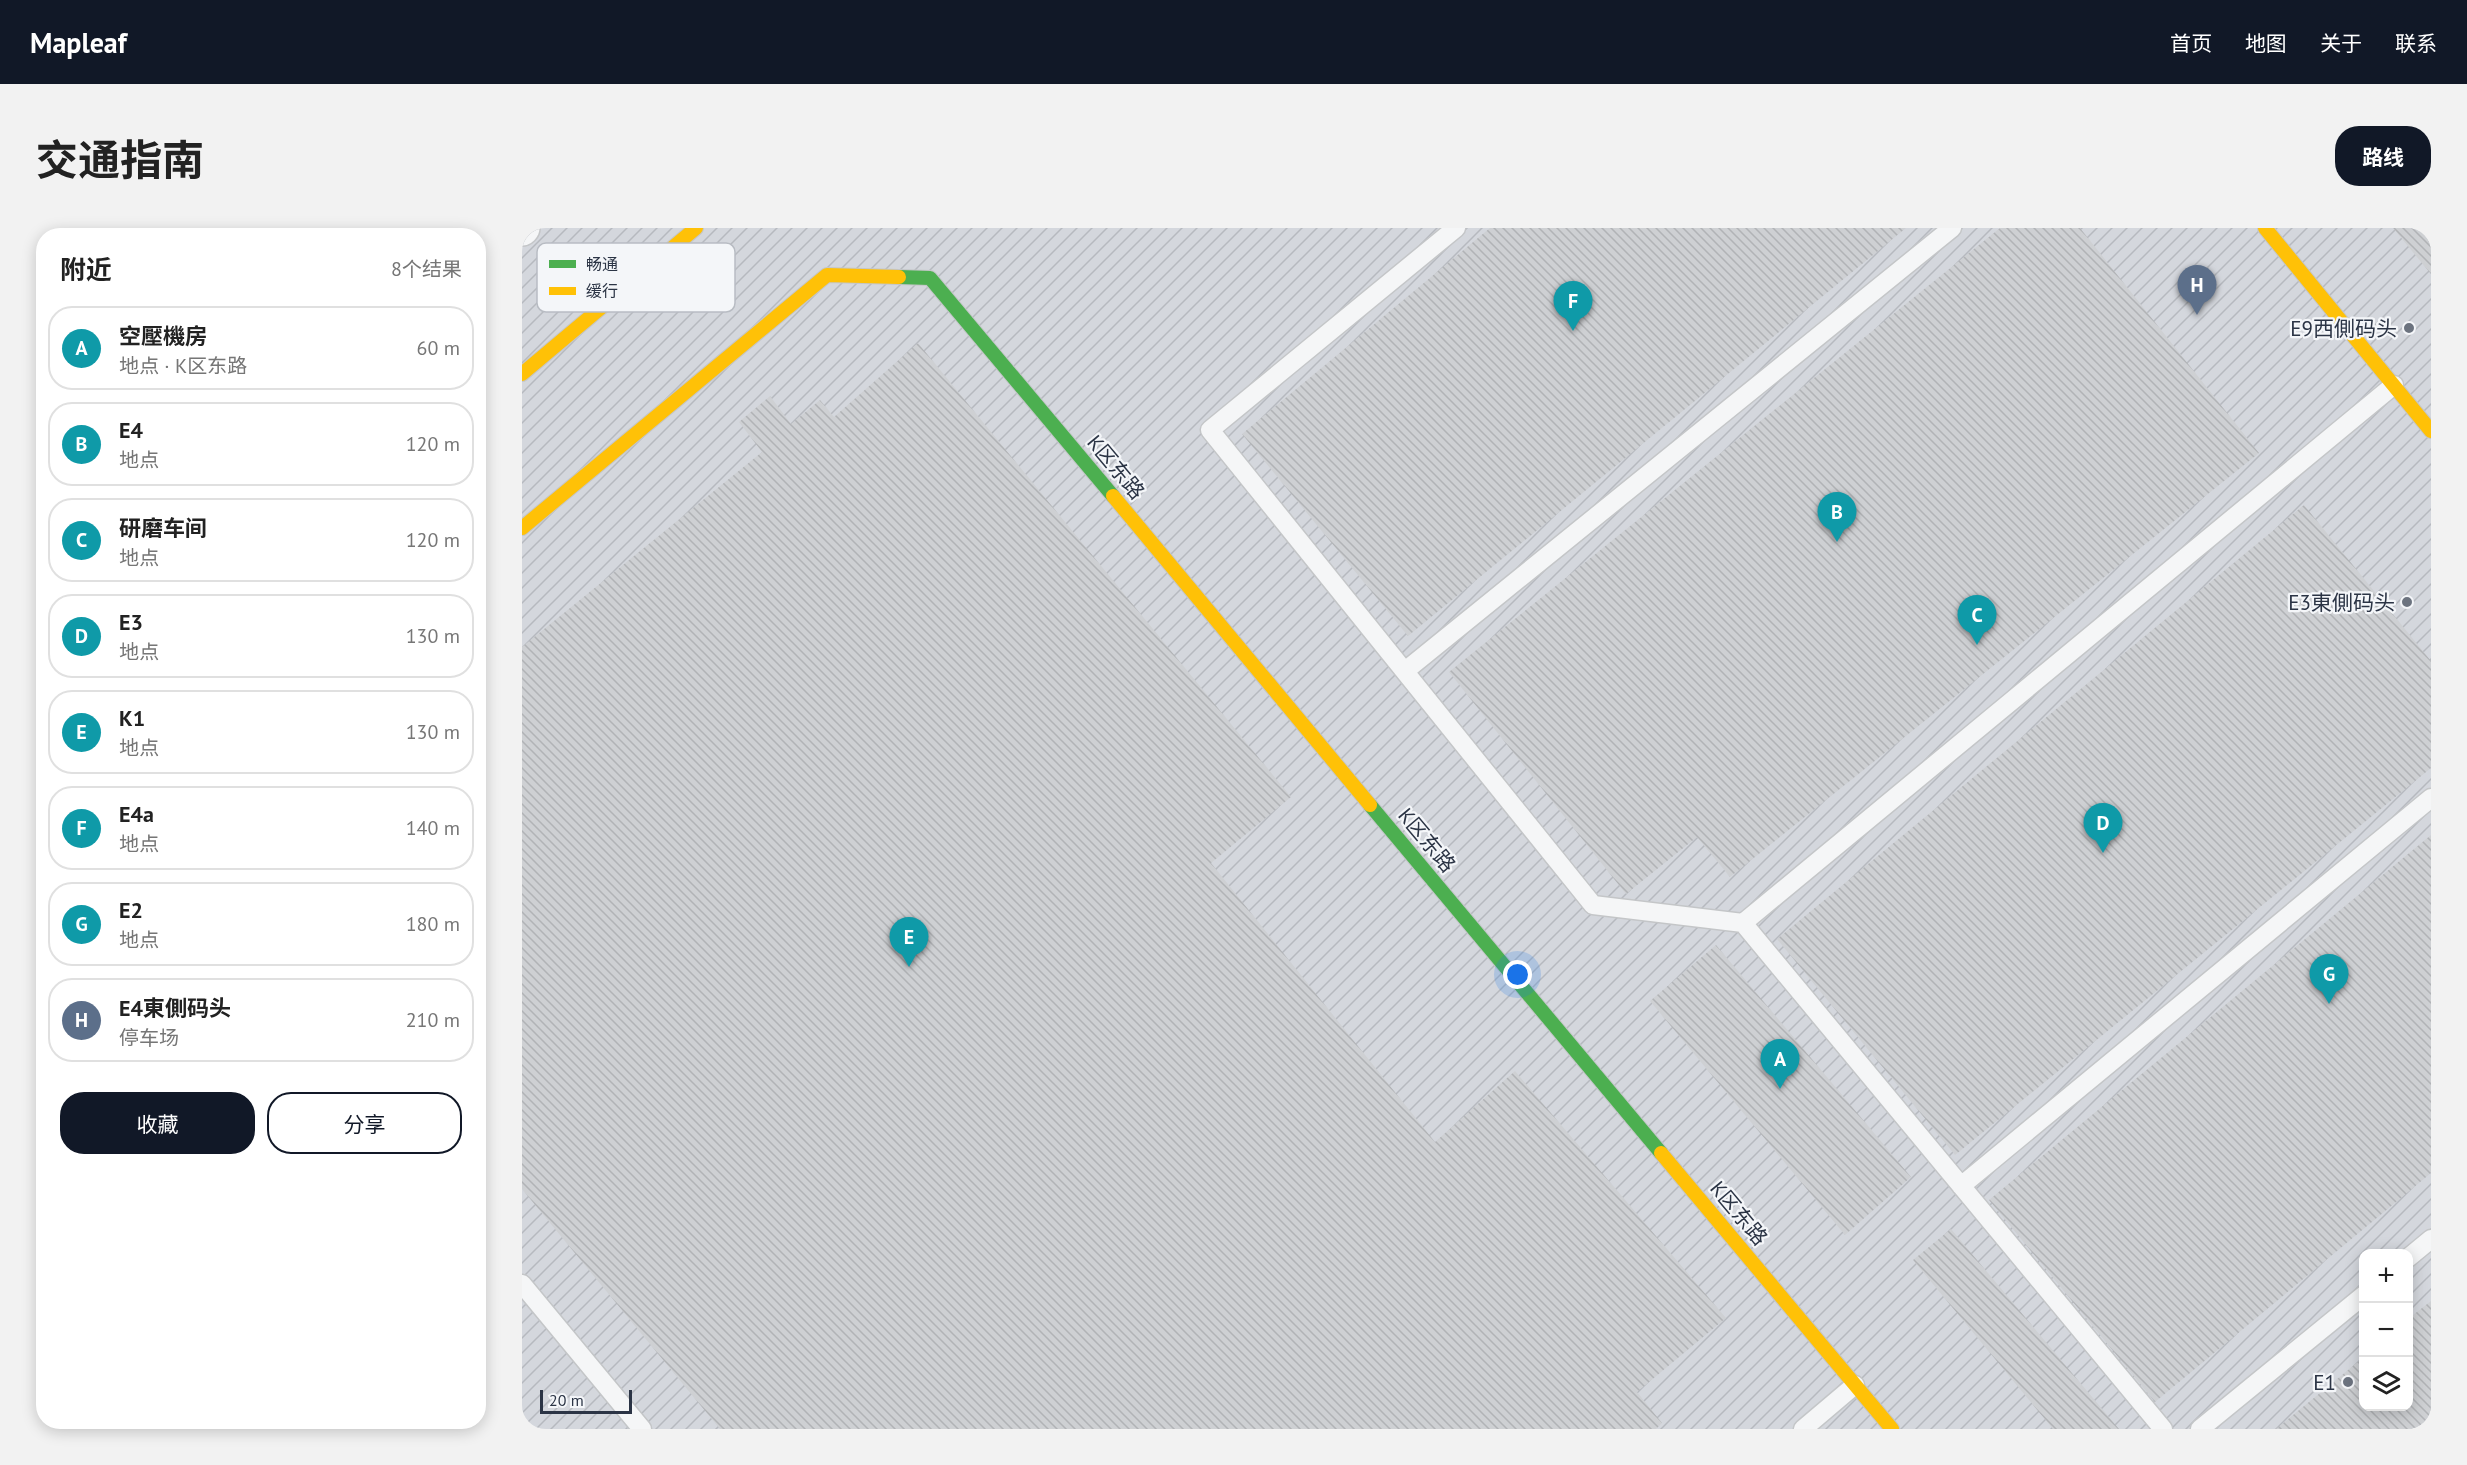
<!DOCTYPE html>
<html lang="zh">
<head>
<meta charset="utf-8">
<style>
	body { margin:0; font-family:"PT Sans","Noto Sans SC",sans-serif; background:#f2f2f2; color:#222 }
	.controls { position:absolute; right:18px; bottom:18px; display:grid; overflow:hidden; border-radius:12px; box-shadow:0 3px 15px #0003 }
	.controls button { width:54px; height:54px; display:grid; place-items:center; padding:0; border:0; border-bottom:2px solid #e0e0e0; background:#fff; color:#222; font:30px sans-serif }
	.scale { position:absolute; left:18px; bottom:15px; width:92px; box-sizing:border-box; padding-left:6px; border:3px solid #2b3445; border-top:0; font-size:16px; line-height:21px; white-space:nowrap; color:#2b3445; -webkit-text-stroke:4px #f4f6f9; paint-order:stroke }
	.you { position:absolute; left:996px; top:747px; width:21px; height:21px; margin:-15px; border:4px solid #fff; border-radius:50%; background:#1a73e8; box-shadow:0 0 0 9px #1a73e833 }
	.badge { display:grid; place-items:center; width:39px; height:39px; border-radius:50%; background:#111827; color:#fff; font-size:20px; font-weight:700 }
	.pin { position:absolute; translate:-50% -50px; filter:drop-shadow(0 2px 3px #0008) }
	.pin::after { content:''; position:absolute; top:32px; width:21px; height:18px; background:inherit; clip-path:polygon(0 0,100% 0,50% 100%) }
	.list { margin:0; padding:0; list-style:none }
	h2 { display:flex; justify-content:space-between; align-items:center; height:78px; margin:0; padding:0 24px; font-size:26px }
	h2 small { font-size:20px; font-weight:400; color:#767676 }
	.list li { display:grid; grid-template-columns:39px 1fr auto; gap:18px; align-items:center; box-sizing:border-box; height:84px; margin:0 12px 12px; padding:0 12px; border:2px solid #e0e0e0; border-radius:24px }
	.list b { display:block; font-size:22px; white-space:nowrap }
	.list p { margin:0; font-size:20px; white-space:nowrap; color:#767676 }
	.list em { font-size:20px; font-style:normal; color:#767676 }
	.actions { display:flex; gap:12px; padding:18px 24px }
	.actions a { flex:1; padding:14px 0; border:2px solid #111827; border-radius:24px; text-align:center; font-size:21px; color:#111827 }
	.actions .main { background:#111827; color:#fff }
	.icon { flex:none; width:33px; height:33px; fill:none; stroke:currentColor; stroke-width:2; stroke-linecap:round; stroke-linejoin:round }
	.map { position:relative; flex:none; width:1909px; height:1201px; overflow:hidden; border-radius:24px }
	header { display:flex; align-items:center; gap:36px; box-sizing:border-box; height:84px; padding:0 30px; background:#111827; color:#fff }
	header strong { font-size:28px }
	nav { display:flex; gap:33px; margin-inline-start:auto; font-size:21px }
	.intro { display:flex; align-items:center; justify-content:space-between; box-sizing:border-box; height:144px; padding:0 36px }
	h1 { margin:0; font-size:42px }
	.button { padding:15px 27px; border-radius:24px; background:#111827; color:#fff; font-size:21px; font-weight:700 }
	main { display:flex; gap:36px; padding:0 36px }
	aside { flex:1; background:#fff; border-radius:24px; box-shadow:0 3px 15px #0003 }
	.map>svg:first-child { display:block }
	.industrial { fill:url(#industrial-furrows); fill-rule:evenodd }
	.building { fill:url(#building-back-hatch) }
	.lines { fill:none; stroke-linecap:round; stroke-linejoin:round }
	.lane-casing { stroke:#c4c6c8; stroke-width:21 }
	.street-casing { stroke:#c4c6c8; stroke-width:36 }
	.fast-casing { stroke:#c4c6c8; stroke-width:16 }
	.slow-casing { stroke:#c4c6c8; stroke-width:16 }
	.lane { stroke:#f5f6f7; stroke-width:18 }
	.street { stroke:#f5f6f7; stroke-width:33 }
	.fast { stroke:#4caf50; stroke-width:14 }
	.slow { stroke:#ffc107; stroke-width:14 }
	.poi-dot { fill:#6c737f; stroke:#f4f6f9; stroke-width:2 }
	.labels { text-anchor:middle; dominant-baseline:central; stroke-width:4.5; stroke-linejoin:round; paint-order:stroke }
	.poi-label { font-size:21px; fill:#2b3445; stroke:#f4f6f9; text-anchor:end }
	.street-label { font-size:21px; fill:#2b3445; stroke:#f4f6f9 }
	.key { fill:#f4f6f9; stroke:#b8bcc3; stroke-width:1.5 }
	.key-label { font-size:16px; fill:#2b3445 }
</style>
</head>
<body>
<header>
<strong>Mapleaf</strong>
<nav><a>首页</a><a>地图</a><a>关于</a><a>联系</a></nav>
</header>
<div class="intro"><h1>交通指南</h1><a class="button">路线</a></div>
<main>
<aside>
<h2>附近<small>8个结果</small></h2>
<ul class="list">
<li><span class="badge" style="background:#0f9aa8">A</span><div><b>空壓機房</b><p>地点 · K区东路</p></div><em>60 m</em></li>
<li><span class="badge" style="background:#0f9aa8">B</span><div><b>E4</b><p>地点</p></div><em>120 m</em></li>
<li><span class="badge" style="background:#0f9aa8">C</span><div><b>研磨车间</b><p>地点</p></div><em>120 m</em></li>
<li><span class="badge" style="background:#0f9aa8">D</span><div><b>E3</b><p>地点</p></div><em>130 m</em></li>
<li><span class="badge" style="background:#0f9aa8">E</span><div><b>K1</b><p>地点</p></div><em>130 m</em></li>
<li><span class="badge" style="background:#0f9aa8">F</span><div><b>E4a</b><p>地点</p></div><em>140 m</em></li>
<li><span class="badge" style="background:#0f9aa8">G</span><div><b>E2</b><p>地点</p></div><em>180 m</em></li>
<li><span class="badge" style="background:#5c6f8a">H</span><div><b>E4東側码头</b><p>停车场</p></div><em>210 m</em></li>
</ul>
<div class="actions"><a class="main">收藏</a><a>分享</a></div>
</aside>
<div class="map">
<svg width="1909" height="1201" viewBox="0 0 1909 1201">
	<defs>
		<pattern id="industrial-furrows" width="10" height="10" patternUnits="userSpaceOnUse" patternTransform="scale(1.5)"><rect width="10" height="10" fill="#d4d7dd"/><path d="M-1 1l2-2M0 10L10 0M9 11l2-2" fill="none" stroke="#b6b9bf"/></pattern>
		<pattern id="building-back-hatch" width="6" height="6" patternUnits="userSpaceOnUse" patternTransform="scale(1.5)"><rect width="6" height="6" fill="#ced0d3"/><path d="M-1 5l2 2M0 0l6 6M5-1l2 2" fill="none" stroke="#b1b3b6"/></pattern>
	</defs>
	<rect width="100%" height="100%" fill="#e6e8ea"/>
	<!-- industrial -->
	<path class="industrial" d="M0,0H1909V1201H0ZM1842,1026H1886V1178H1842Z"/>
	<!-- building -->
	<path class="building" d="M968,0H1384L886,408L720,206Z
		M1478,0H1558L1737,225L1208,649L1175,609L1104,666L927,444Z
		M1871,0H1909V46Z
		M396,115L769,569L689,635L913,914L993,843L1204,1090L1115,1164L1140,1195L1134,1201H198L0,961V419L240,224L217,194L248,168L269,196L298,172L312,189Z
		M1782,277L1909,433V540L1433,927L1255,711Z
		M1909,607V945L1633,1174L1467,972Z
		M1194,717L1389,949L1323,1007L1128,773Z
		M1429,1001L1597,1201H1531L1391,1032Z
		M1909,1073V1201H1754L1842,1129V1178H1886V1091Z"/>
	<g class="lines">
		<defs>
			<path id="lane" d="M934,0L688,202L1071,677L1221,695L1641,1201
				M883,443L1430,0
				M1221,695L1872,157
				M1439,958L1909,570
				M1886,1030L1909,1011
				M0,1056L120,1201
				M1281,1201L1333,1157
				M1678,1201L1842,1067"/>
			<path id="street" d="M0,1L1,0"/>
			<path id="fast" d="M377,49L408,50L591,268
				M848,577L1139,925"/>
			<path id="slow" d="M1743,0L1909,203
				M0,146L174,0
				M591,268L848,577
				M0,300L305,47L377,49
				M1139,925L1370,1201"/>
		</defs>
		<!-- lane casing -->
		<use href="#lane" class="lane-casing"/>
		<!-- street casing -->
		<use href="#street" class="street-casing"/>
		<!-- fast casing -->
		<use href="#fast" class="fast-casing"/>
		<!-- slow casing -->
		<use href="#slow" class="slow-casing"/>
		<!-- lane -->
		<use href="#lane" class="lane"/>
		<!-- street -->
		<use href="#street" class="street"/>
		<!-- fast -->
		<use href="#fast" class="fast"/>
		<!-- slow -->
		<use href="#slow" class="slow"/>
	</g>
	<!-- markers -->
	<g class="poi-dot">
		<circle cx="1887" cy="100" r="6"/>
		<circle cx="1885" cy="374" r="6"/>
		<circle cx="1826" cy="1154" r="6"/>
	</g>
	<g class="labels">
		<!-- poi labels -->
		<g class="poi-label">
			<text x="1875" y="100">E9西側码头</text>
			<text x="1873" y="374">E3東側码头</text>
			<text x="1814" y="1154">E1</text>
		</g>
		<!-- street labels -->
		<g class="street-label">
			<text transform="translate(594 239) rotate(50)">K区东路</text>
			<text transform="translate(905 612) rotate(50)">K区东路</text>
			<text transform="translate(1217 985) rotate(50)">K区东路</text>
		</g>
	</g>
	<!-- legend -->
	<rect x="15" y="15" width="198" height="69" rx="9" class="key"/>
	<rect x="27" y="32" width="27" height="8" fill="#4caf50"/>
	<rect x="27" y="59" width="27" height="8" fill="#ffc107"/>
	<g class="key-label">
		<text x="64" y="42">畅通</text>
		<text x="64" y="69">缓行</text>
	</g>
</svg>
<div class="controls">
<button>+</button>
<button>−</button>
<button><svg class="icon" aria-label="layers" viewBox="0 0 24 24"><path d="M12 4l9 5-9 5-9-5zM3 14l9 5 9-5"/></svg></button>
</div>
<div class="scale">20 m</div>
<div class="you"></div>
<div class="pin badge" style="left:1258px;top:861px;background:#0f9aa8">A</div>
<div class="pin badge" style="left:1315px;top:314px;background:#0f9aa8">B</div>
<div class="pin badge" style="left:1455px;top:417px;background:#0f9aa8">C</div>
<div class="pin badge" style="left:1581px;top:625px;background:#0f9aa8">D</div>
<div class="pin badge" style="left:387px;top:739px;background:#0f9aa8">E</div>
<div class="pin badge" style="left:1051px;top:103px;background:#0f9aa8">F</div>
<div class="pin badge" style="left:1807px;top:776px;background:#0f9aa8">G</div>
<div class="pin badge" style="left:1675px;top:87px;background:#5c6f8a">H</div>
</div>
</main>
</body>
</html>
